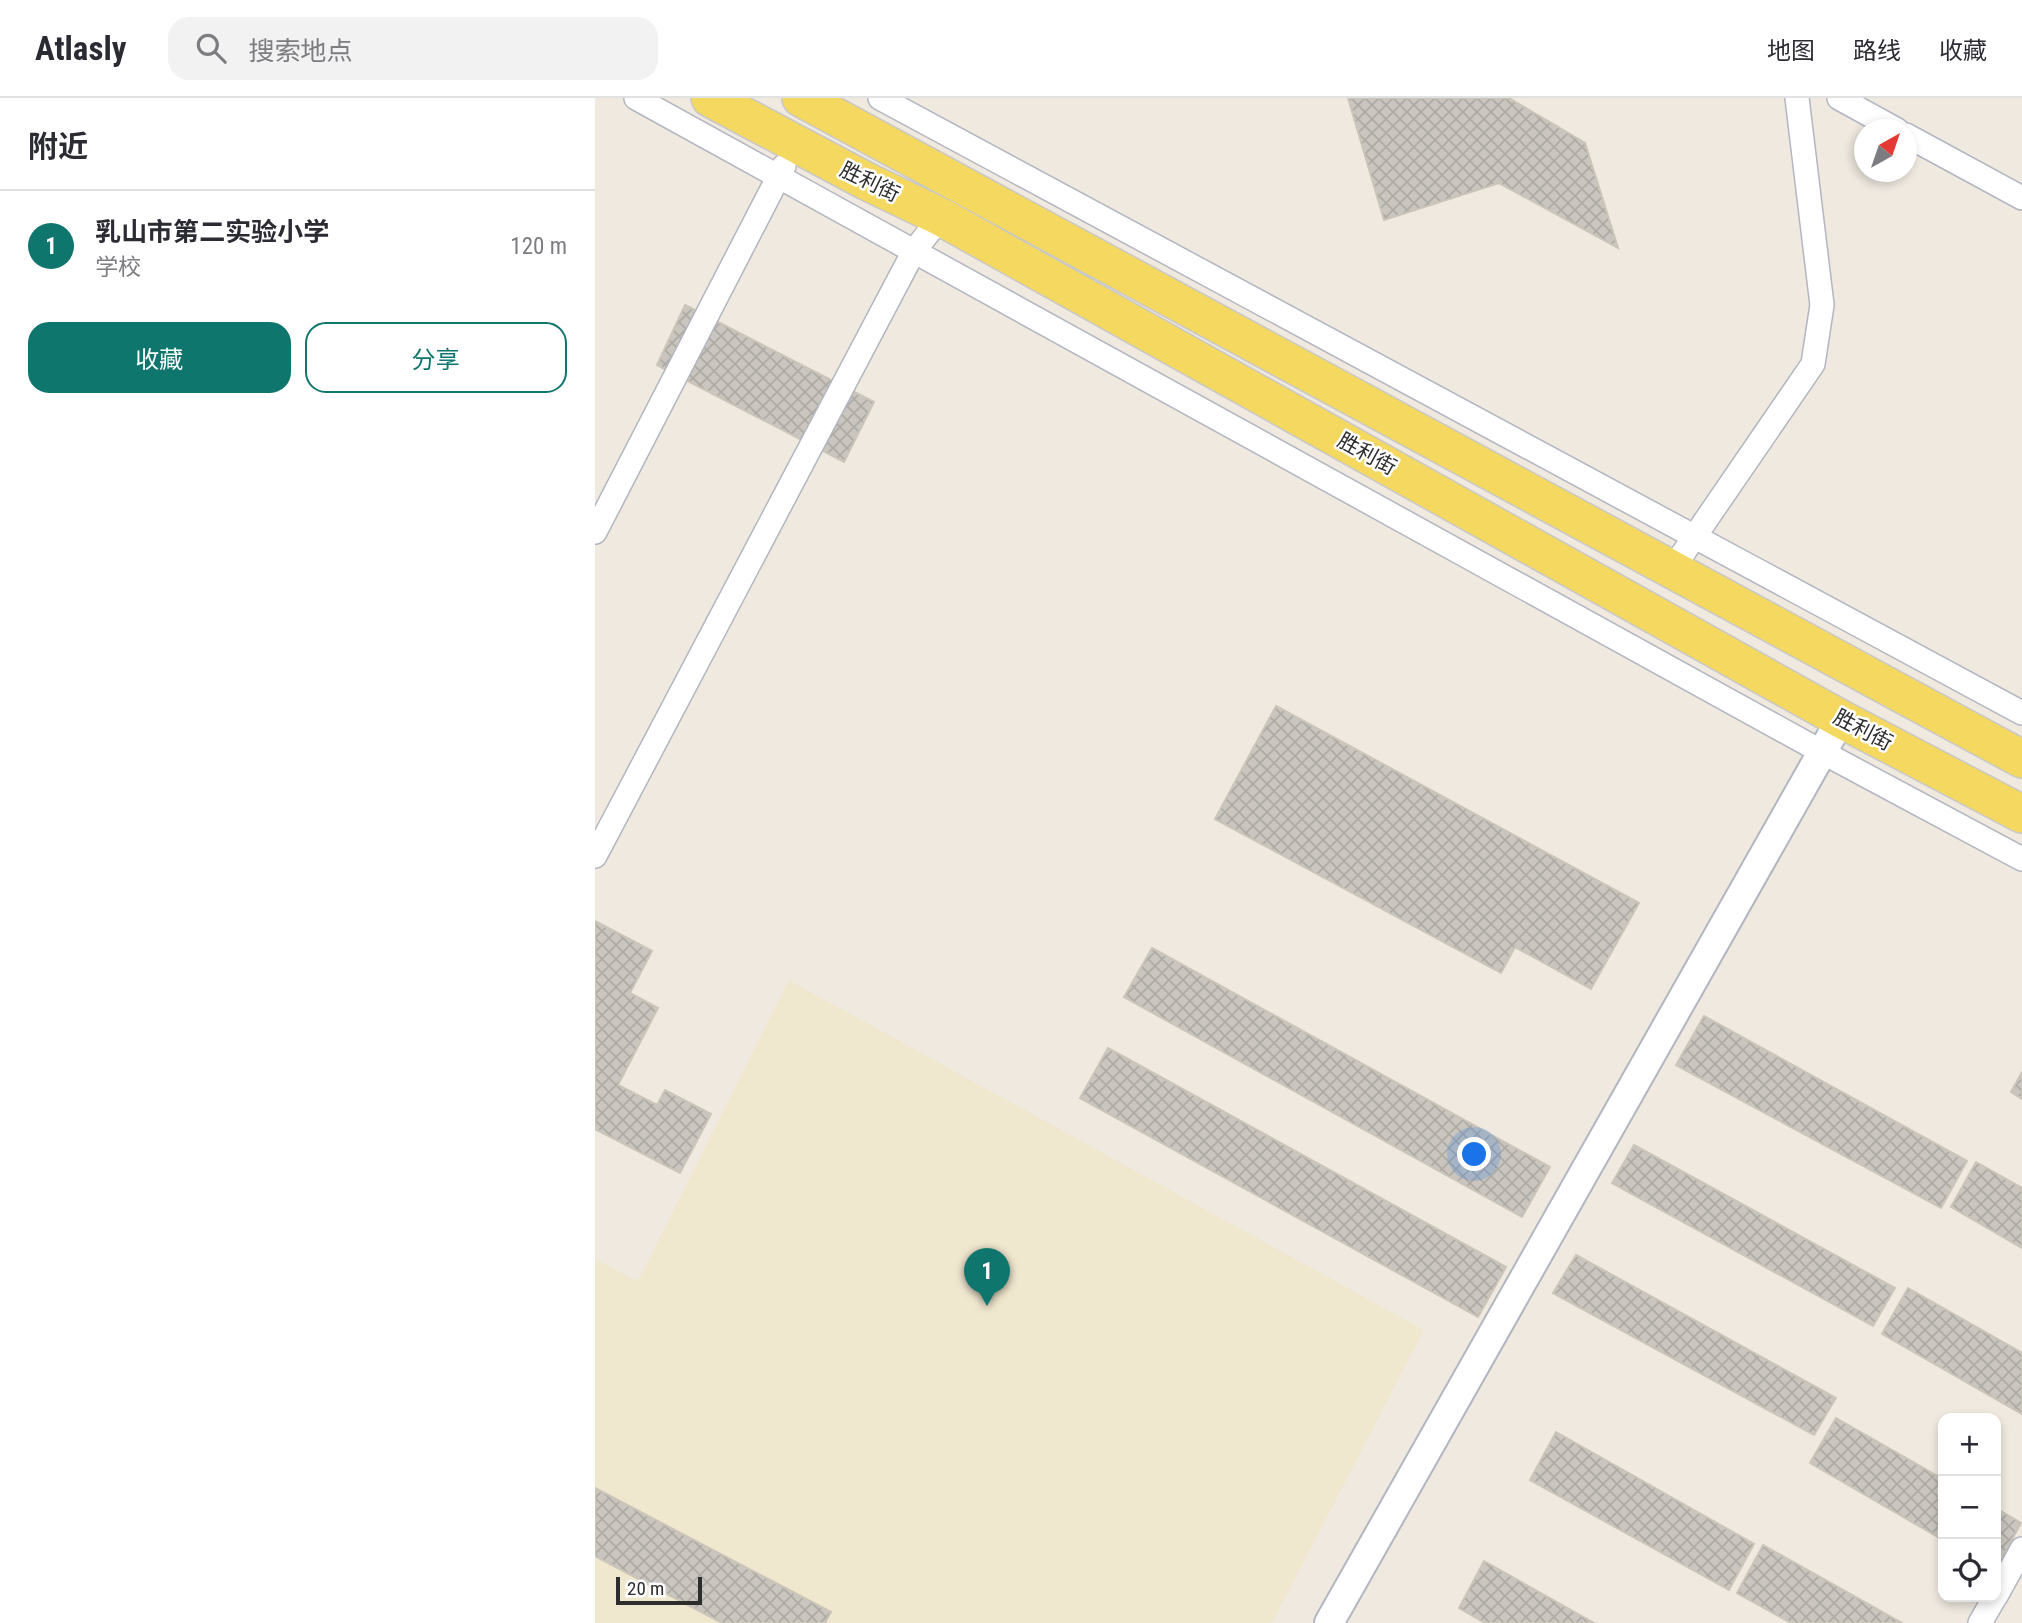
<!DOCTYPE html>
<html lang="zh">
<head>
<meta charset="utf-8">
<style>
	body { margin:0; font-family:"Roboto Condensed","Noto Sans SC",sans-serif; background:#f2f2f3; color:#2b2b33 }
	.controls { position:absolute; right:21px; bottom:21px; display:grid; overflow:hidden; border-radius:14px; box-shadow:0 4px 10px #0003 }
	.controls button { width:63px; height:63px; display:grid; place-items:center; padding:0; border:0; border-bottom:2px solid #e1e1e2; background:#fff; color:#2b2b33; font:35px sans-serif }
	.compass { position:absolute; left:1259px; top:21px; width:63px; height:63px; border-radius:50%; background:#fff; box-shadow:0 4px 10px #0003; rotate:40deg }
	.scale { position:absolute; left:21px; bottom:18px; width:86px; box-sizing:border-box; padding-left:7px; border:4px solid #2d2d2d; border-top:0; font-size:19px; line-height:24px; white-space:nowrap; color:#2d2d2d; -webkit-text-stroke:5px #fff; paint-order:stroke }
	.you { position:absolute; left:880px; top:1057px; width:24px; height:24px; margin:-18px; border:5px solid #fff; border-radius:50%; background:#1a73e8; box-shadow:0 0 0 10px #1a73e833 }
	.badge { display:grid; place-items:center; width:46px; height:46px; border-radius:50%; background:#0f766e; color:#fff; font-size:23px; font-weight:700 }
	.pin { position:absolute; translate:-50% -58px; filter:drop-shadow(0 2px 4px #0008) }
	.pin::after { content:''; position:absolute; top:37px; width:24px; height:21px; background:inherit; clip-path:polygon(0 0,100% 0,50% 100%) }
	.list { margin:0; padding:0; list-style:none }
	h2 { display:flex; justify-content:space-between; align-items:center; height:91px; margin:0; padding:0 28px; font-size:30px }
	h2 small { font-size:23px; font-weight:400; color:#7c7c81 }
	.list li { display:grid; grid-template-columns:46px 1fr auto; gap:21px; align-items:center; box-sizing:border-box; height:112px; padding:0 28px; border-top:2px solid #e1e1e2 }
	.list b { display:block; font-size:26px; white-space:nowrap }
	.list p { margin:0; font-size:23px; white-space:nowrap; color:#7c7c81 }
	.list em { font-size:23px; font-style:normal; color:#7c7c81 }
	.actions { display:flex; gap:14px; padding:21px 28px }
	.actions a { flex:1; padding:16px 0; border:2px solid #0f766e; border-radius:21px; text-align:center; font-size:24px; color:#0f766e }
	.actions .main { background:#0f766e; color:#fff }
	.icon { flex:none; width:38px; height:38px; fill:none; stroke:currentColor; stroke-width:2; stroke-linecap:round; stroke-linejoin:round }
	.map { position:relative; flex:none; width:1427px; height:1525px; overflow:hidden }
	header { display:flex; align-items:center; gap:42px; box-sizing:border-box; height:98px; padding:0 35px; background:#fff; border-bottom:2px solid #e1e1e2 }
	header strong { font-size:33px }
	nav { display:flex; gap:38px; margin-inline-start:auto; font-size:24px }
	.search { width:490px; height:63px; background:#f2f2f3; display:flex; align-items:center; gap:18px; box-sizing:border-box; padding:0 24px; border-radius:21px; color:#7c7c81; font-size:26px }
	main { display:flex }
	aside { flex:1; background:#fff }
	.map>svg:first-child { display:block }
	.education { fill:#f0e7cf }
	.building { fill:url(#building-cross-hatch); stroke:#cbc5b9; stroke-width:2 }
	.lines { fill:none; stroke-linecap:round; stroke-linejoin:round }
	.minor-casing { stroke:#b3b5c1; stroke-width:26 }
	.tertiary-casing { stroke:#b3b5c1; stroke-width:32 }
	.primary-casing { stroke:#c8c8c8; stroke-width:40 }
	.minor { stroke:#fff; stroke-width:23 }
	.tertiary { stroke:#fff; stroke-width:28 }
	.primary { stroke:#f4d85f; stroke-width:37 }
	.labels { text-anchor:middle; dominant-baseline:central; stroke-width:5; stroke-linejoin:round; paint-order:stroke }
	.street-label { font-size:21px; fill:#2d2d2d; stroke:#fff }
</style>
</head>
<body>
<header>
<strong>Atlasly</strong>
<div class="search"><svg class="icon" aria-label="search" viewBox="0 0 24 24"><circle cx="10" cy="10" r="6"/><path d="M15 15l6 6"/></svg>搜索地点</div>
<nav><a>地图</a><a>路线</a><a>收藏</a></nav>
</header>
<main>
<aside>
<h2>附近<small></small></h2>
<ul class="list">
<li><span class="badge">1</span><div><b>乳山市第二实验小学</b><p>学校</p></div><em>120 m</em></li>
</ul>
<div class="actions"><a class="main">收藏</a><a>分享</a></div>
</aside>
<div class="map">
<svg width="1427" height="1525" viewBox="0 0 1427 1525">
	<defs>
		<pattern id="building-cross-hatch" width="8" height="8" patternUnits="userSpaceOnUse" patternTransform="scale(1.75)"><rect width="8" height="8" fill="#cac6bf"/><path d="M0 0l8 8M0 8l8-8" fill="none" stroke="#aeaaa4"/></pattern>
	</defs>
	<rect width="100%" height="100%" fill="#efe9e0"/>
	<!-- education -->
	<path class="education" d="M194,882L829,1232L677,1525H0V1161L43,1183Z"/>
	<!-- building -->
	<path class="building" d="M753,0H914L990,45L1023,150L904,85L789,122Z
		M90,207L279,304L249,364L62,267Z
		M681,608L1044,805L996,891L920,849L906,875L620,721Z
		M0,823L57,853L35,895L63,910L23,987L62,1007L70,992L116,1016L85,1075L0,1031Z
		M557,850L955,1069L927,1119L529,899Z
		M1109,918L1372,1063L1346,1110L1081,967Z
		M513,950L911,1169L883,1219L485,1000Z
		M1427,974V1001L1416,994Z
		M1039,1047L1300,1190L1278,1228L1017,1085Z
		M1381,1064L1427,1090V1150L1356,1109Z
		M981,1157L1241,1300L1219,1337L958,1195Z
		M1313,1190L1427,1255V1316L1287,1236Z
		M1241,1320L1348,1381V1442L1215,1365Z
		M961,1334L1159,1446L1134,1492L935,1382Z
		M0,1390L236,1514L230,1525H127L0,1458Z
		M1401,1410L1426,1425L1401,1471Z
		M1168,1447L1307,1525H1196L1142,1495Z
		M889,1463L999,1525H890L864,1510Z"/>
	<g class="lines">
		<defs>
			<path id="minor" d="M41,0L1227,654L1427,761
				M285,0L1427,615
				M1244,0L1302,32
				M1311,37L1427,100
				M0,434L189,68
				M1076,473L1218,266L1227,207L1202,0
				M0,758L319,153L346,119
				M1401,1498L1427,1451
				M1385,1525L1400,1499"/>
			<path id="tertiary" d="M734,1525L1246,621"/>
			<path id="primary" d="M115,0L271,83L346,119L1246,621L1427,716
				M206,0L1427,661"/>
		</defs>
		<!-- minor casing -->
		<use href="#minor" class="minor-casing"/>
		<!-- tertiary casing -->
		<use href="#tertiary" class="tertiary-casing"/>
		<!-- primary casing -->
		<use href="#primary" class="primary-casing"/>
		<!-- minor -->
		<use href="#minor" class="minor"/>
		<!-- tertiary -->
		<use href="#tertiary" class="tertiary"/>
		<!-- primary -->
		<use href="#primary" class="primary"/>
	</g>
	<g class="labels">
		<!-- street labels -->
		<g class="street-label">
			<text transform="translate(275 84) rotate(26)">胜利街</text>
			<text transform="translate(772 356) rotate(29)">胜利街</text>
			<text transform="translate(1268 632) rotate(28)">胜利街</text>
		</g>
	</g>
</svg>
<div class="controls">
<button>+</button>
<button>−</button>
<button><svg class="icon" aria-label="locate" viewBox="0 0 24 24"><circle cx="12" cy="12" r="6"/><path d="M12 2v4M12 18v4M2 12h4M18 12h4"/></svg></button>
</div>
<svg class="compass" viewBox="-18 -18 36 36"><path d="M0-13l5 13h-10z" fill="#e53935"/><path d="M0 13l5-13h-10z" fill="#7c7c81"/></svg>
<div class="scale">20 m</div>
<div class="you"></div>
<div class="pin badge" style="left:392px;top:1208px">1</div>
</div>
</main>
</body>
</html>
